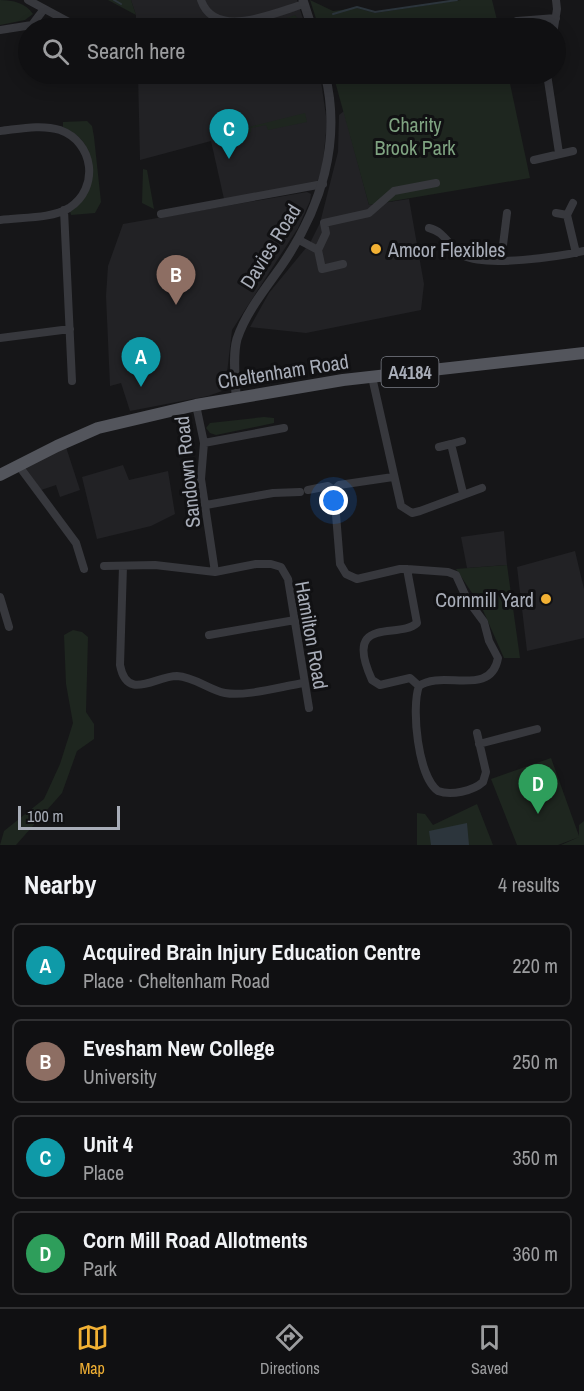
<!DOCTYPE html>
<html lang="en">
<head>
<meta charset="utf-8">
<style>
	body { margin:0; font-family:"Archivo Narrow",sans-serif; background:#1e1e20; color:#f1f3f6 }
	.scale { position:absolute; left:18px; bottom:15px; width:102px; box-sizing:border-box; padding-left:6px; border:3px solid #a8adb8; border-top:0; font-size:16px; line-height:21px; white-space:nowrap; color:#a8adb8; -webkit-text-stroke:4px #111113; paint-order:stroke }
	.you { position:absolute; left:334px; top:501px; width:21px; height:21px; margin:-15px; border:4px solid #fff; border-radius:50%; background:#1a73e8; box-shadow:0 0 0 9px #1a73e833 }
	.badge { display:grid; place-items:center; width:39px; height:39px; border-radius:50%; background:#f2b134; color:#fff; font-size:20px; font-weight:700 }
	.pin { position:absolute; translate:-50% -50px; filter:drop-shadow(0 2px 3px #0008) }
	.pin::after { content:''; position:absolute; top:32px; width:21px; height:18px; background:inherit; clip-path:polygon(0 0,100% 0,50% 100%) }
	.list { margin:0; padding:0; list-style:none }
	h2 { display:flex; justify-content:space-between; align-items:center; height:78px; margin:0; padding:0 24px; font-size:26px }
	h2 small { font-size:20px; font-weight:400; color:#9c9d9f }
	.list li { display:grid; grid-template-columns:39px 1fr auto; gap:18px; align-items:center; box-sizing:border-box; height:84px; margin:0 12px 12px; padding:0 12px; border:2px solid #303032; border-radius:9px }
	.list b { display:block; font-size:22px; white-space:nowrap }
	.list p { margin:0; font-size:20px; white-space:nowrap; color:#9c9d9f }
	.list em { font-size:20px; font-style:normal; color:#9c9d9f }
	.icon { flex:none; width:33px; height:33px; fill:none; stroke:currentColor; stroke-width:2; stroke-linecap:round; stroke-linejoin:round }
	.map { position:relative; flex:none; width:584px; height:845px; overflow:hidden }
	.search { position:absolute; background:#101012; box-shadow:0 3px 15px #0003; left:18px; right:18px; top:18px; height:66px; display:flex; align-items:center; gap:15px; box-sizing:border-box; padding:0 21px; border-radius:33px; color:#9c9d9f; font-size:22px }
	.sheet { height:462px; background:#101012 }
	nav { display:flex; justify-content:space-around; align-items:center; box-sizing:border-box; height:84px; border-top:2px solid #303032; background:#101012; font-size:16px; color:#9c9d9f }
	nav a { display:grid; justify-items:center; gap:3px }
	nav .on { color:#f2b134 }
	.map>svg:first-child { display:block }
	.built { fill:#222225 }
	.green { fill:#1e261f }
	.water { fill:#2c353c }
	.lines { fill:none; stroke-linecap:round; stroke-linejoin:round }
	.stream { stroke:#2c353c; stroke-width:2 }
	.minor { stroke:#37383d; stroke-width:8 }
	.tertiary { stroke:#37383d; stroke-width:9 }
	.primary { stroke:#53555c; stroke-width:12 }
	.poi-dot { fill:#f2b134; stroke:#111113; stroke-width:2 }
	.labels { text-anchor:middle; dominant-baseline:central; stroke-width:6; stroke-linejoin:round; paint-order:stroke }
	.shield { fill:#111113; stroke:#7b7e86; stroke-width:1.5 }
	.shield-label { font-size:18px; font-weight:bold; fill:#a8adb8 }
	.park-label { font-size:20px; fill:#7fa381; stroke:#111113 }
	.street-label { font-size:20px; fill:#a8adb8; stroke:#111113 }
	.poi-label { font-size:20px; fill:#a8adb8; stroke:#111113; text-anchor:start }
</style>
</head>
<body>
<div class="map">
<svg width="584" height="845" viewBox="0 0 584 845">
	<rect width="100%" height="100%" fill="#161618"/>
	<!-- built -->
	<path class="built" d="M131,0H297L306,28H136V15Z
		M138,74H320L327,123L322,170L317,182L224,199L211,141L140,160Z
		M344,111L369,205L409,199L424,284L421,310L306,333L250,327L269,293L310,243L320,223L338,152L339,115Z
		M307,192L311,194L310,201L298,228L232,330L225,390L208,396L130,411L121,383L110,386L106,296L108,266L123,224Z
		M66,447L80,490L60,497L56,485L41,490L25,467Z
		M123,465L129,480L168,471L175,514L151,526L97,539L82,477Z
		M504,531L507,565L467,568L461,537Z
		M575,551L584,589V638L527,651L517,567Z"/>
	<!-- green -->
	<path class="green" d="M0,0C13,0 26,3 33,14L25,20L0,25Z
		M108,0H131L136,15Z
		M310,0L333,11L357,8L375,13L461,0H492L499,28H319Z
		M295,15L305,28H250L290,17Z
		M333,74H508L530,178L369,205Z
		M305,113L307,122L268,130L266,125L251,128V132L238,136L237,130Z
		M87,121L92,126L94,137L101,202L95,213L71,215L70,211L77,206C86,173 104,146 63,127V122Z
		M143,169L147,170L154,209L142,203Z
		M264,417L274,418V423L216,435L210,433L206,428L210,423Z
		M507,565L520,658H504L482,608L456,569Z
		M73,630L82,632L88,637L86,712L94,724V739L77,751L62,793L16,845H0L4,831L44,799L60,764L73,723L66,684L64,635Z
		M551,758L579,836V825L584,821V845H561L579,837L558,845H517L491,779Z
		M477,804L493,845H417V813L425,814L433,825Z"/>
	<!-- water -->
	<path class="water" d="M467,823L469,845H431L429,831Z"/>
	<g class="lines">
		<!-- stream -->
		<path class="stream" d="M114,0L121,4
			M333,14L357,7L375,12L457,0"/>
		<!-- minor -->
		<path class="minor" d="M28,0L80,28
			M201,0C215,41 276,12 304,4
			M517,21L556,18
			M554,28L557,9L556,0
			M0,30L32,25L44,9
			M547,74L559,153
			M0,131C19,129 41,124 60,130C94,142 100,188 69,208C51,219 21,217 0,220
			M534,160L573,151
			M64,210L72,381
			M556,213L567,215L576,253
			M161,214L323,184
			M567,215L573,203
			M429,228C446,232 449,248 464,256C487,267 558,257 584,251
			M299,240L318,250L322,269L343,264
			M318,250L326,233L324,223L369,213L394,191L436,183
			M501,261L507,213
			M0,338L70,329
			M372,377L401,506L412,513L420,511L482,488
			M196,405L204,443L201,479L215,572
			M204,443L284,428
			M451,444L462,441
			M439,447L451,444L463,493
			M19,466L76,543L84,569
			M393,477L339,485L334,490L340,564L346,574L357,579L400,569H407L448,572L456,575L467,599L484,622L489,641L498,658C491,698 442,669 419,686L410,678L380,685L372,680C342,614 399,640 417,623L407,569
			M308,490L328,486L334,490
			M206,505L273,493L300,492
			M104,566L155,565L215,572L256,564H271L281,567L288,579L309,708
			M123,566L120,665C127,702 155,676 177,676C195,677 209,690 225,693C245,697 283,686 304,683
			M0,597L9,627
			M209,635L295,620
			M419,686C411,708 418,777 438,791C451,796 473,791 483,782L486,772L477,733
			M479,744L537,729"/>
		<!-- tertiary -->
		<path class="tertiary" d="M303,0L312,28
			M236,399C236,379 232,358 237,339C246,312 266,288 282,265C321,208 342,142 325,74"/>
		<!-- primary -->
		<path class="primary" d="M0,475L57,446L98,428L196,405L343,380L584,353"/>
	</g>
	<!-- markers -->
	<g class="poi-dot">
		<circle cx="376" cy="249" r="6"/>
		<circle cx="546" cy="599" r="6"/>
	</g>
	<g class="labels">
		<!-- shield labels -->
		<rect class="shield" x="381.5" y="357" width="57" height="30" rx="4.5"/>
		<g class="shield-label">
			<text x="410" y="372">A4184</text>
		</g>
		<!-- park labels -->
		<g class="park-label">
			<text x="415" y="124">Charity<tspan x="415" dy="23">Brook Park</tspan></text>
		</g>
		<!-- street labels -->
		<g class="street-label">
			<text transform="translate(270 246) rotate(-58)">Davies Road</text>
			<text transform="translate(283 371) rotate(-9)">Cheltenham Road</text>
			<text transform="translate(187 472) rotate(-96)">Sandown Road</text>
			<text transform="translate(312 635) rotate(80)">Hamilton Road</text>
		</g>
		<!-- poi labels -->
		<g class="poi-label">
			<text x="388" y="249">Amcor Flexibles</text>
			<text x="534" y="599" text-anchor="end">Cornmill Yard</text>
		</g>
	</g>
</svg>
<div class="scale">100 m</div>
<div class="you"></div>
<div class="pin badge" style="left:141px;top:387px;background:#0f9aa8">A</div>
<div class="pin badge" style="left:176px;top:305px;background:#8d6e63">B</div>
<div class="pin badge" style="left:229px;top:159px;background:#0f9aa8">C</div>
<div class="pin badge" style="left:538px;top:814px;background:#2e9e5b">D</div>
<div class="search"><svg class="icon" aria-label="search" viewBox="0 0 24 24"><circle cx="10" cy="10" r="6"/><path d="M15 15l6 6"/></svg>Search here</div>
</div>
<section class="sheet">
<h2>Nearby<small>4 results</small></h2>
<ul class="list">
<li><span class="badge" style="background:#0f9aa8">A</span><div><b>Acquired Brain Injury Education Centre</b><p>Place · Cheltenham Road</p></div><em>220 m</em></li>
<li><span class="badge" style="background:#8d6e63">B</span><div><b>Evesham New College</b><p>University</p></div><em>250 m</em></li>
<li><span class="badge" style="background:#0f9aa8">C</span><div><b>Unit 4</b><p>Place</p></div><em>350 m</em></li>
<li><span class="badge" style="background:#2e9e5b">D</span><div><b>Corn Mill Road Allotments</b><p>Park</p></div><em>360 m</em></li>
</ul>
</section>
<nav>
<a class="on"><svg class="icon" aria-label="map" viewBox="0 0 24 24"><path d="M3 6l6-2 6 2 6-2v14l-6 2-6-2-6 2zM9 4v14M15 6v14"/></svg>Map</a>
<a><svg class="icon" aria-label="directions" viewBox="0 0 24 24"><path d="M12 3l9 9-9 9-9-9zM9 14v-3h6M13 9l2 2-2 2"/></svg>Directions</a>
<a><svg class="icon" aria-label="saved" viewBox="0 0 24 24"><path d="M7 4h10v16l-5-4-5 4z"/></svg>Saved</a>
</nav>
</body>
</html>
